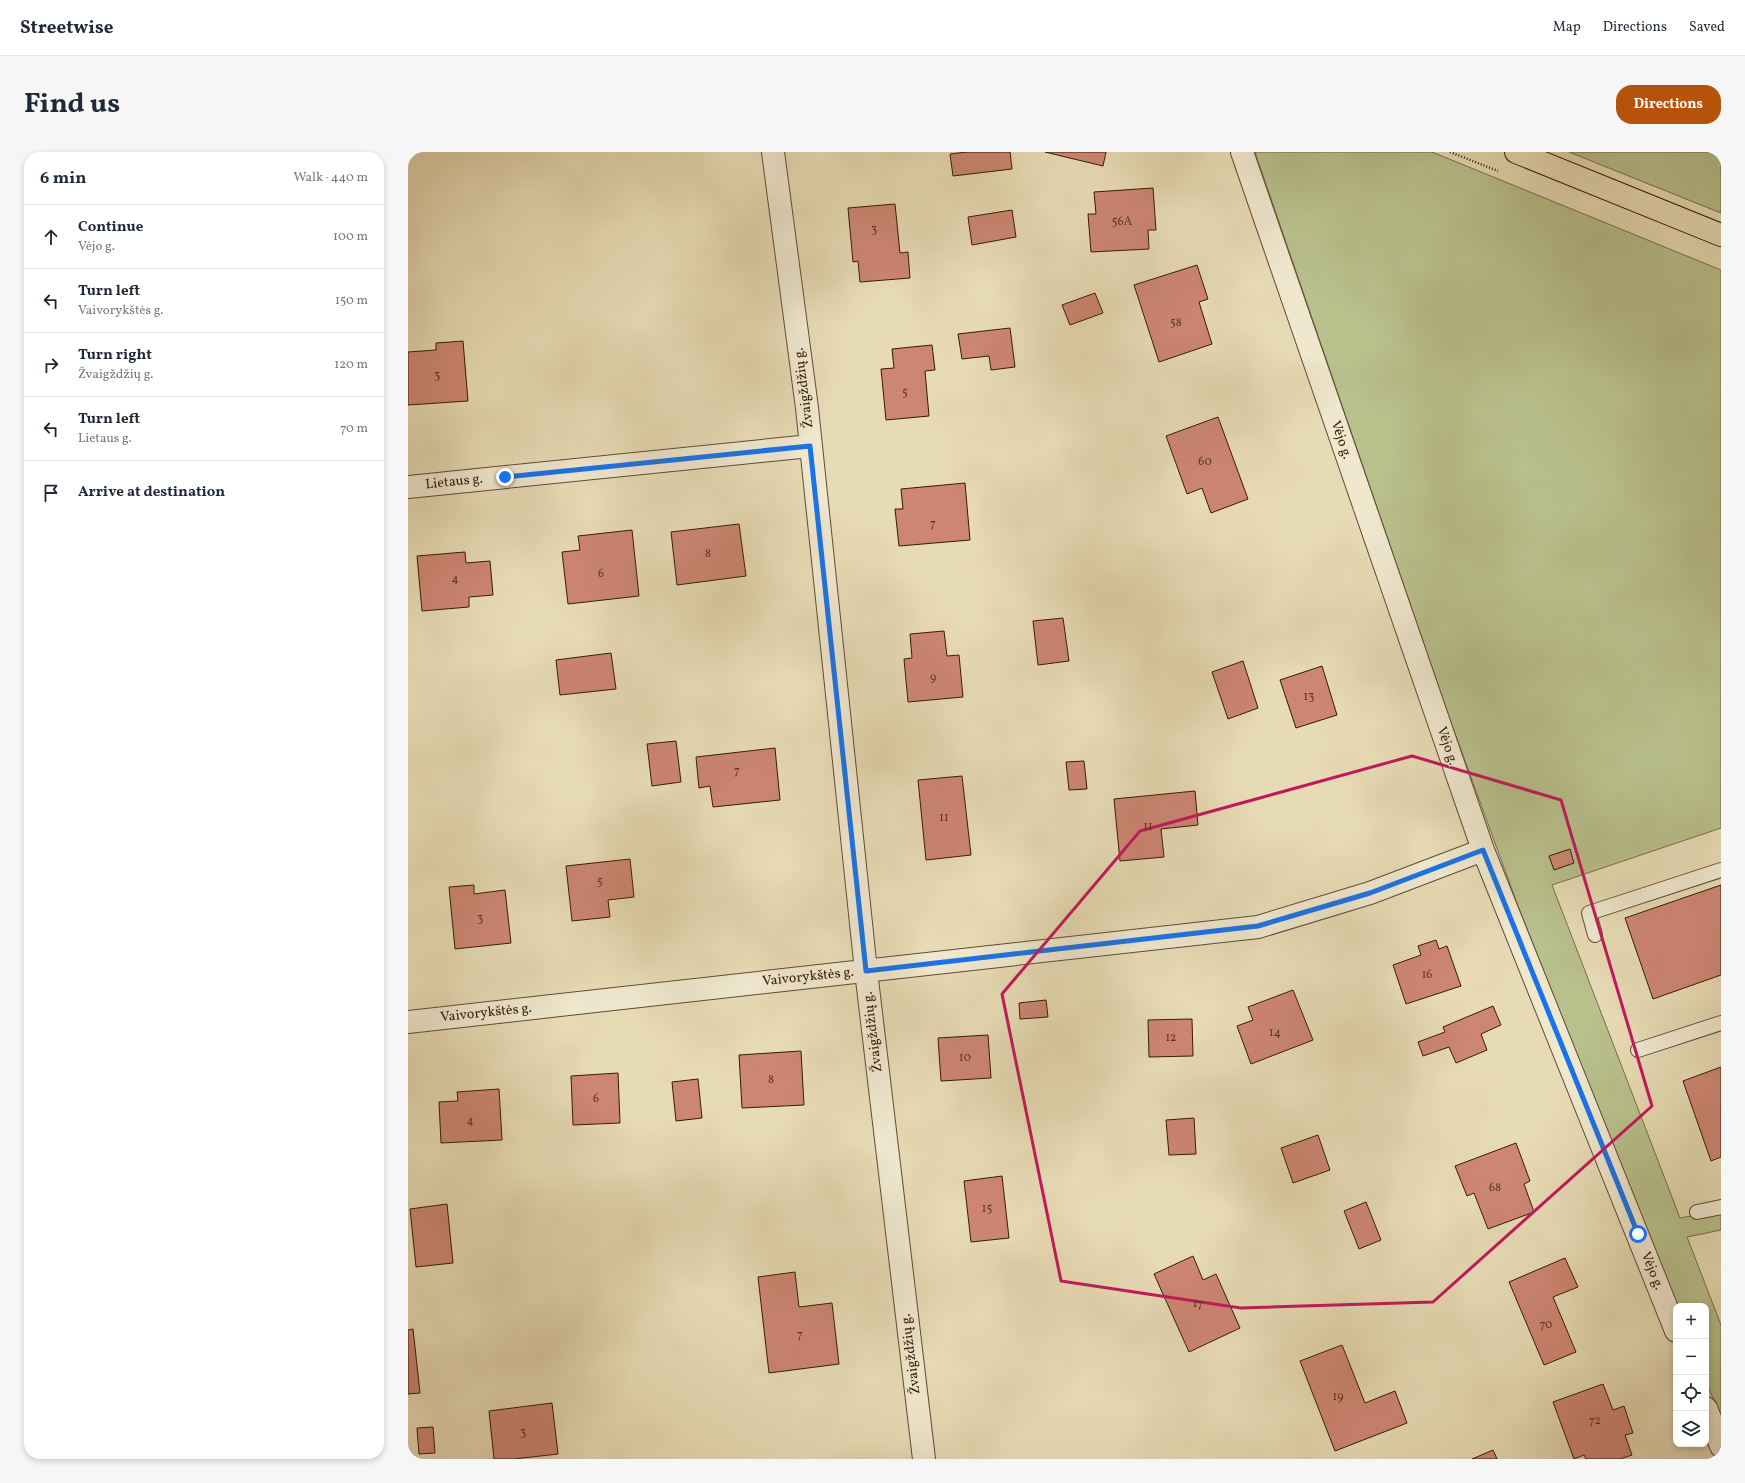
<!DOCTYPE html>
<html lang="en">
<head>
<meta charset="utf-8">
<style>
	body { margin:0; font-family:Vollkorn,serif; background:#f6f6f7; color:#1f2937 }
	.controls { position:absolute; right:12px; bottom:12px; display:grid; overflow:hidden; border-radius:8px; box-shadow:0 2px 6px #0003 }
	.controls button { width:36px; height:36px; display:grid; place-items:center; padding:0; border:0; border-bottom:1px solid #e0e1e3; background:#fff; color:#1f2937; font:20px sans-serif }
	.stop { position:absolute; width:12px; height:12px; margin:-9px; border:3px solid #1a73e8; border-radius:50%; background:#fff }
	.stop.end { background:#1a73e8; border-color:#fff; box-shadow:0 1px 4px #0008 }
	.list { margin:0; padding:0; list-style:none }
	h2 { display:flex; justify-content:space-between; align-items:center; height:52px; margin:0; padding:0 16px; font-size:17px }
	h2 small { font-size:13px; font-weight:400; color:#747a83 }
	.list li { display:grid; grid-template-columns:26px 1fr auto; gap:12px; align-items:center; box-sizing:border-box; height:64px; padding:0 16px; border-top:1px solid #e0e1e3 }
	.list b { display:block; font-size:15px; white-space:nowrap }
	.list p { margin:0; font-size:13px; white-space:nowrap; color:#747a83 }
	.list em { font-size:13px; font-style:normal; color:#747a83 }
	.icon { flex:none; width:22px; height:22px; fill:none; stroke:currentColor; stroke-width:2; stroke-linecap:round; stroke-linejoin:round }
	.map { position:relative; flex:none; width:1313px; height:1307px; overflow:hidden; border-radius:16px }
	header { display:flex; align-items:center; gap:24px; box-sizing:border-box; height:56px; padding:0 20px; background:#fff; border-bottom:1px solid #e0e1e3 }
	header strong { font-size:19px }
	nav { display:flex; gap:22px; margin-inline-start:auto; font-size:14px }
	.intro { display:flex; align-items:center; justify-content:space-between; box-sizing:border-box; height:96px; padding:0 24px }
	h1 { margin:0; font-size:28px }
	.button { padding:10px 18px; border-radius:16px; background:#b45309; color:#fff; font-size:14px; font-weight:700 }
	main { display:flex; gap:24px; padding:0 24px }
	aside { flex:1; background:#fff; border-radius:16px; box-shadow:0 2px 6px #0003 }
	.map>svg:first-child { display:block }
	.green { fill:#b8c08c; stroke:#776d48 }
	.building { fill:#cd8674; stroke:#361a03 }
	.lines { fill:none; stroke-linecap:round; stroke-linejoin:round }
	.service-casing { stroke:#624a30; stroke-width:16 }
	.minor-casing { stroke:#624a30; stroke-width:24 }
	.trunk-casing { stroke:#361a03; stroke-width:24 }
	.path { stroke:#361a03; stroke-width:2.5; stroke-dasharray:1 2; stroke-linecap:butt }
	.service { stroke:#efe8cf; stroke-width:14 }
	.minor { stroke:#efe8cf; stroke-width:22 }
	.trunk { stroke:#e7dbb5; stroke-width:22 }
	.route { stroke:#1a73e8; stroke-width:5 }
	.marked { fill:none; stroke:#c2185b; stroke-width:3; stroke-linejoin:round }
	.labels { text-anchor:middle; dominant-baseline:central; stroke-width:3; stroke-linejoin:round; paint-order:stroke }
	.number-label { font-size:12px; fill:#5c351f }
	.street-label { font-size:14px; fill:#361a03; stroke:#efe8cf }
</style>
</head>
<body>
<header>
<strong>Streetwise</strong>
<nav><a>Map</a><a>Directions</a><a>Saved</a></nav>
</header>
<div class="intro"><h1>Find us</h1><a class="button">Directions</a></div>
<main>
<aside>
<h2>6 min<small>Walk · 440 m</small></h2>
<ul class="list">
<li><svg class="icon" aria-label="ahead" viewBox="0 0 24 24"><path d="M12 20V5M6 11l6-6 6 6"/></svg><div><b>Continue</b><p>Vėjo g.</p></div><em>100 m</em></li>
<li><svg class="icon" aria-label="left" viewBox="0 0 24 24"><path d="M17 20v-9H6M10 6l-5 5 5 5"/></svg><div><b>Turn left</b><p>Vaivorykštės g.</p></div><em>150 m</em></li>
<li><svg class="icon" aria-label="right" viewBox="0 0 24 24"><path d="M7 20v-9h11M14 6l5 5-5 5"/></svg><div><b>Turn right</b><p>Žvaigždžių g.</p></div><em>120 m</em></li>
<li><svg class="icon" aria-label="left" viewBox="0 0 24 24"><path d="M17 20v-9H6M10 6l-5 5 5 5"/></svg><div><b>Turn left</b><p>Lietaus g.</p></div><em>70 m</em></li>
<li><svg class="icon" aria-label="arrive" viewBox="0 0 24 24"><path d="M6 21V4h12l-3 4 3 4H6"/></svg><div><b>Arrive at destination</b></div></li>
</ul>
</aside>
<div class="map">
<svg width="1313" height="1307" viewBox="0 0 1313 1307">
	<rect width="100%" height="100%" fill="#e7dbb5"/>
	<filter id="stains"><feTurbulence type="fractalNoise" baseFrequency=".005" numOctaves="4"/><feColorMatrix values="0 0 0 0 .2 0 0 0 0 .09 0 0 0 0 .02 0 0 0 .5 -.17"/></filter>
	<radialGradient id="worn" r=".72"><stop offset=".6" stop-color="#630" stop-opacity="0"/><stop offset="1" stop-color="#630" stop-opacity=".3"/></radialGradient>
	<!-- green -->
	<path class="green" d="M847,0H1024L1313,118V676L1144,733L1272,1066L1313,1058V1078L1279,1085L1313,1173V1266L1298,1229V1154H1268L1110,754L1041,565Z
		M1161,0H1313V61Z"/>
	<!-- building -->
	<path class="building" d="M559,0H602L604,17L545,24L542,2Z
		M637,0H698L695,14Z
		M745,36L748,78H740L741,97L683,100L680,62H688L686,40Z
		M487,52L492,101L500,100L502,126L452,130L450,109L445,110L440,56Z
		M604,58L608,85L564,93L560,65Z
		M789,113L800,147L791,150L804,192L751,210L726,133Z
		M687,141L695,161L662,173L654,153Z
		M602,176L607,215L583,218L581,204L554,207L550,182Z
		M55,189L60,249L0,253V200L28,198V191Z
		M524,193L527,218L517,219L521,264L478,268L473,217L486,216L484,197Z
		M810,265L840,347L803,361L794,336L779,342L758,284Z
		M557,331L562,388L491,394L487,357H495L493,337Z
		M331,372L338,424L269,433L263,380Z
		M224,378L231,444L160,452L154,400L172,398L170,384Z
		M57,400L58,411L82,409L85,443L61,445V455L14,459L9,404Z
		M655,466L661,509L630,513L625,469Z
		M536,479L539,504L551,503L555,545L500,550L496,507L504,506L502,482Z
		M203,501L208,537L152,543L148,508Z
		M835,509L850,556L820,567L804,520Z
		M914,514L929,563L888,576L872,528Z
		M268,589L273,630L244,634L239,592Z
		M367,596L372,648L305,655L302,634L291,636L288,605Z
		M676,609L679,637L661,638L658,610Z
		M554,624L563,703L518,708L510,628Z
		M787,639L790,673L753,677L756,705L712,709L706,647Z
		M1162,697L1166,711L1146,718L1141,704Z
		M222,707L226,745L200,748L202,765L164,769L158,714Z
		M66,733V742L97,738L103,791L47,797L41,735Z
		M1313,733V823L1245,847L1217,766Z
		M1028,788L1031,797L1039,794L1053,834L998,852L985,813L1013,803L1010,794Z
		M885,838L905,888L843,912L829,874L845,868L840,855Z
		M638,848L640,865L612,867L611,851Z
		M1085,854L1093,873L1073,882L1079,898L1048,911L1041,895L1015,904L1010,890L1037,880L1035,875Z
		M784,867L785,904L741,905L740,868Z
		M580,883L583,926L533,929L530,886Z
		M393,899L396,953L334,956L331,903Z
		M1313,915V1005L1303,1009L1275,929Z
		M210,921L212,971L165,973L163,924Z
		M290,927L294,966L268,969L264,930Z
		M91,937L94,988L33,991L31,950L50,949L49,940Z
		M786,966L788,1002L761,1003L758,968Z
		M910,983L922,1018L885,1031L873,996Z
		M1108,991L1122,1029L1116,1032L1126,1060L1080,1077L1066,1041L1059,1044L1047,1014Z
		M594,1024L601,1086L563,1090L556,1029Z
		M958,1050L973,1088L951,1097L936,1059Z
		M39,1052L45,1111L8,1115L2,1057Z
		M785,1104L795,1128L808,1122L832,1176L781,1200L746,1122Z
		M1157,1106L1170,1135L1145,1145L1168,1200L1136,1213L1101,1130Z
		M387,1120L391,1155L424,1151L431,1212L361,1221L350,1125Z
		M5,1177L12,1241L0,1242V1178Z
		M934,1193L957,1251L987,1239L999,1271L927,1299L892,1209Z
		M1195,1232L1205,1258L1216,1254L1225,1281L1217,1283L1224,1303L1212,1307H1178L1176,1303L1166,1307L1145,1250Z
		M144,1251L150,1302L106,1307H86L81,1259Z
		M25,1275L27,1301L11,1302L9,1276Z
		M1085,1298L1089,1307H1064Z"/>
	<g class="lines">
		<defs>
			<path id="service" d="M1187,783L1181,761L1313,718
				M1230,898L1313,871
				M1289,1060L1313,1055"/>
			<path id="minor" d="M365,0L399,256L458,819L516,1307
				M834,0L1075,698L1268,1179
				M0,335L402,294
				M0,870L850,775L962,741L1075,698
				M1298,1256L1313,1294"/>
			<path id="trunk" d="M1108,0L1313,83"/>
		</defs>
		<!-- service casing -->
		<use href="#service" class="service-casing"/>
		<!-- minor casing -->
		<use href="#minor" class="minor-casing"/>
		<!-- trunk casing -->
		<use href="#trunk" class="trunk-casing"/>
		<!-- path -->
		<path class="path" d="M1042,0L1090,19"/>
		<!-- service -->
		<use href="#service" class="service"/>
		<!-- minor -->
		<use href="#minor" class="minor"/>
		<!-- trunk -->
		<use href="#trunk" class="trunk"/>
	</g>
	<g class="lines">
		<!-- route -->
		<path class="route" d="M97,325L402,294L458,819L850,774L962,741L1075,698L1230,1082"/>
	</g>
	<!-- marked area -->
	<path class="marked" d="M1004,604L1153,648L1244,954L1025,1150L833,1156L653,1129L594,842L732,679Z"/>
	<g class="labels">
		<!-- number labels -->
		<g class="number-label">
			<text x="714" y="70">56A</text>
			<text x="466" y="78">3</text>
			<text x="768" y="171">58</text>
			<text x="29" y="224">3</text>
			<text x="497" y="241">5</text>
			<text x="797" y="310">60</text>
			<text x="525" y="372">7</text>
			<text x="300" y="402">8</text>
			<text x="193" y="422">6</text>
			<text x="47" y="427">4</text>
			<text x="525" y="526">9</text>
			<text x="901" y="545">13</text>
			<text x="329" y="619">7</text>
			<text x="536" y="666">11</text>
			<text x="740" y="675">11</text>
			<text x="192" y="730">5</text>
			<text x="72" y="767">3</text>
			<text x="1019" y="823">16</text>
			<text x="867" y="881">14</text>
			<text x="763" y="886">12</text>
			<text x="557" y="906">10</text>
			<text x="363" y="928">8</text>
			<text x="188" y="947">6</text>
			<text x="62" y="969">4</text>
			<text x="1087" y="1036">68</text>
			<text x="579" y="1057">15</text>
			<text x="790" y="1152">17</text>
			<text x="1138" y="1173">70</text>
			<text x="392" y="1183">7</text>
			<text x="930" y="1245">19</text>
			<text x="1187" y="1269">72</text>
			<text x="115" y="1281">3</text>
		</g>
		<!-- street labels -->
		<g class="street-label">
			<text transform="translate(396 236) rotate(-97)">Žvaigždžių g.</text>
			<text transform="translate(933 288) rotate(71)">Vėjo g.</text>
			<text transform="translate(46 330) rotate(-6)">Lietaus g.</text>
			<text transform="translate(1039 594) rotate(71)">Vėjo g.</text>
			<text transform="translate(400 825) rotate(-6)">Vaivorykštės g.</text>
			<text transform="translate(78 861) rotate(-6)">Vaivorykštės g.</text>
			<text transform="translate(465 880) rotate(-97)">Žvaigždžių g.</text>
			<text transform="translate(1244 1119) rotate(68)">Vėjo g.</text>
			<text transform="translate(503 1202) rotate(-97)">Žvaigždžių g.</text>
		</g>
	</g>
	<rect width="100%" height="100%" filter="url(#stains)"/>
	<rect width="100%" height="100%" fill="url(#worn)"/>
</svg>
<div class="controls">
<button>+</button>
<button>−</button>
<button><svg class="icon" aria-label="locate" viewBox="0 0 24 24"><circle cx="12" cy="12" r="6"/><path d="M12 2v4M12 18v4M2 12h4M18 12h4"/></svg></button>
<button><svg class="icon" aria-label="layers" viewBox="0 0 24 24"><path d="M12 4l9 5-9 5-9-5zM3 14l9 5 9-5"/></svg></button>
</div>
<div class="stop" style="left:1230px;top:1082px"></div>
<div class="stop end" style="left:97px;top:325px"></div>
</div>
</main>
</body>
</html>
